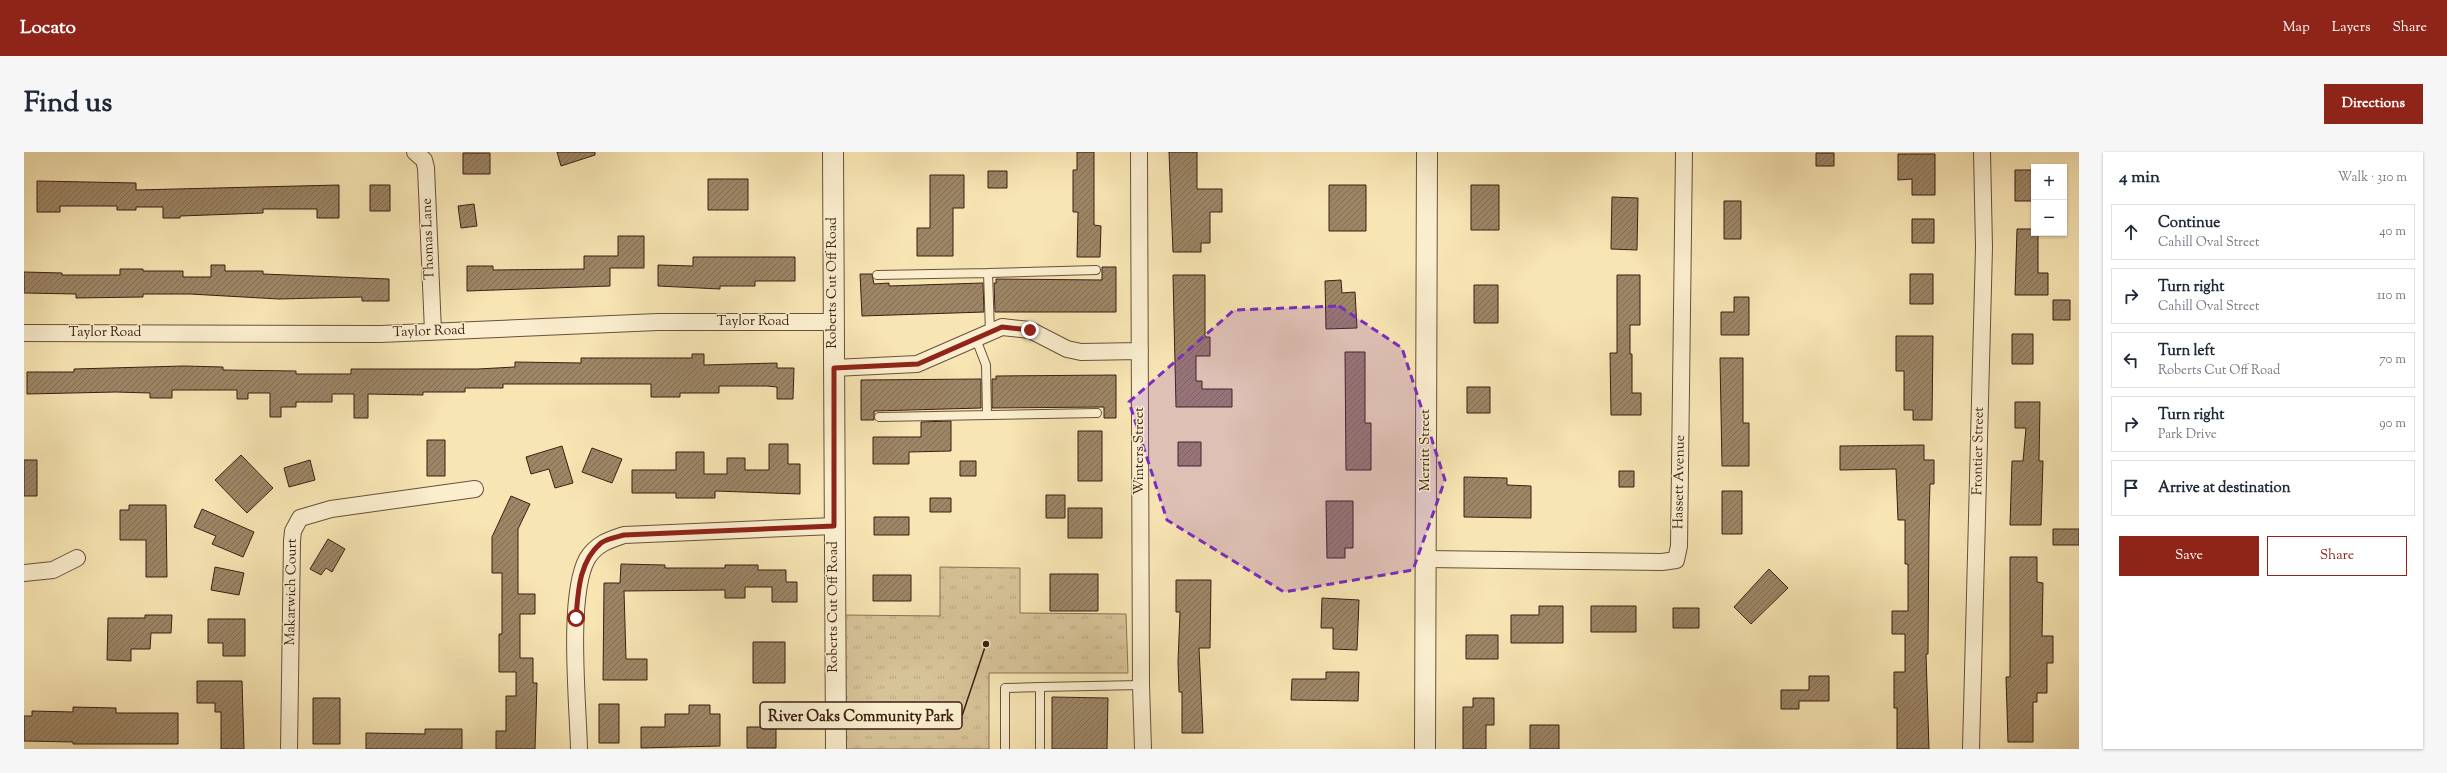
<!DOCTYPE html>
<html lang="en">
<head>
<meta charset="utf-8">
<style>
	body { margin:0; font-family:"Sorts Mill Goudy",serif; background:#f6f6f7; color:#1f2937 }
	.controls { position:absolute; right:12px; top:12px; display:grid; overflow:hidden; border-radius:0px; box-shadow:0 1px 3px #0004 }
	.controls button { width:36px; height:36px; display:grid; place-items:center; padding:0; border:0; border-bottom:1px solid #e0e1e3; background:#fff; color:#1f2937; font:20px sans-serif }
	.stop { position:absolute; width:12px; height:12px; margin:-9px; border:3px solid #8f2418; border-radius:50%; background:#fff }
	.stop.end { background:#8f2418; border-color:#fff; box-shadow:0 1px 4px #0008 }
	.list { margin:0; padding:0; list-style:none }
	h2 { display:flex; justify-content:space-between; align-items:center; height:52px; margin:0; padding:0 16px; font-size:17px }
	h2 small { font-size:13px; font-weight:400; color:#747a83 }
	.list li { display:grid; grid-template-columns:26px 1fr auto; gap:12px; align-items:center; box-sizing:border-box; height:56px; margin:0 8px 8px; padding:0 8px; border:1px solid #e0e1e3; border-radius:0px }
	.list b { display:block; font-size:15px; white-space:nowrap }
	.list p { margin:0; font-size:13px; white-space:nowrap; color:#747a83 }
	.list em { font-size:13px; font-style:normal; color:#747a83 }
	.actions { display:flex; gap:8px; padding:12px 16px }
	.actions a { flex:1; padding:9px 0; border:1px solid #8f2418; border-radius:0px; text-align:center; font-size:14px; color:#8f2418 }
	.actions .main { background:#8f2418; color:#fff }
	.icon { flex:none; width:22px; height:22px; fill:none; stroke:currentColor; stroke-width:2; stroke-linecap:round; stroke-linejoin:round }
	.map { position:relative; flex:none; width:2055px; height:597px; overflow:hidden; border-radius:0px }
	header { display:flex; align-items:center; gap:24px; box-sizing:border-box; height:56px; padding:0 20px; background:#8f2418; color:#fff }
	header strong { font-size:19px }
	nav { display:flex; gap:22px; margin-inline-start:auto; font-size:14px }
	.intro { display:flex; align-items:center; justify-content:space-between; box-sizing:border-box; height:96px; padding:0 24px }
	h1 { margin:0; font-size:28px }
	.button { padding:10px 18px; border-radius:0px; background:#8f2418; color:#fff; font-size:14px; font-weight:700 }
	main { display:flex; gap:24px; padding:0 24px }
	aside { flex:1; background:#fff; border-radius:0px; box-shadow:0 1px 3px #0004 }
	.map>svg:first-child { display:block }
	.grass { fill:url(#grass-tufts); stroke:#897156 }
	.building { fill:url(#building-hatch); stroke:#3b1f13 }
	.lines { fill:none; stroke-linecap:round; stroke-linejoin:round }
	.service-casing { stroke:#6a503b; stroke-width:10 }
	.minor-casing { stroke:#6a503b; stroke-width:18 }
	.tertiary-casing { stroke:#6a503b; stroke-width:22 }
	.service { stroke:#faeece; stroke-width:8 }
	.minor { stroke:#faeece; stroke-width:16 }
	.tertiary { stroke:#faeece; stroke-width:20 }
	.route { stroke:#8f2418; stroke-width:5 }
	.marked { fill:#7b2cbf; fill-opacity:0.2; stroke:#7b2cbf; stroke-width:3; stroke-dasharray:8 5; stroke-linejoin:round }
	.labels { text-anchor:middle; dominant-baseline:central; stroke-width:3; stroke-linejoin:round; paint-order:stroke }
	.street-label { font-size:14px; fill:#3b1f13; stroke:#faeece }
	.leader { fill:none; stroke:#3b1f13; stroke-width:1.5 }
	.callout-dot { fill:#3b1f13; stroke:#faeece; stroke-width:1.5 }
	.callout { fill:#faeece; stroke:#3b1f13; stroke-width:1.5 }
	.callout-label { font-size:15px; text-anchor:middle; font-weight:bold; fill:#3b1f13 }
</style>
</head>
<body>
<header>
<strong>Locato</strong>
<nav><a>Map</a><a>Layers</a><a>Share</a></nav>
</header>
<div class="intro"><h1>Find us</h1><a class="button">Directions</a></div>
<main>
<div class="map">
<svg width="2055" height="597" viewBox="0 0 2055 597">
	<defs>
		<pattern id="grass-tufts" width="24" height="20" patternUnits="userSpaceOnUse"><rect width="24" height="20" fill="#d7c398"/><path d="M3 7l-1-3M5 7V3M7 7l1-3M15 17l-1-3M17 17v-4M19 17l1-3" fill="none" stroke="#b9a782"/></pattern>
		<pattern id="building-hatch" width="6" height="6" patternUnits="userSpaceOnUse"><rect width="6" height="6" fill="#9d8666"/><path d="M-1 1l2-2M0 6l6-6M5 7l2-2" fill="none" stroke="#816d53"/></pattern>
	</defs>
	<rect width="100%" height="100%" fill="#f7e5b3"/>
	<filter id="stains"><feTurbulence type="fractalNoise" baseFrequency=".005" numOctaves="4"/><feColorMatrix values="0 0 0 0 .2 0 0 0 0 .09 0 0 0 0 .02 0 0 0 .5 -.17"/></filter>
	<radialGradient id="worn" r=".72"><stop offset=".6" stop-color="#630" stop-opacity="0"/><stop offset="1" stop-color="#630" stop-opacity=".3"/></radialGradient>
	<!-- grass -->
	<path class="grass" d="M916,415L996,416V461L1102,462L1104,521H965V597H821L820,463L916,464Z"/>
	<!-- building -->
	<path class="building" d="M533,0H571V3L537,14Z
		M1053,0H1070V73L1077,74L1076,105H1053L1054,60H1049V18H1053Z
		M1145,0H1173V37H1198V60H1186V91H1177V100H1149Z
		M439,1H466V22H439Z
		M1792,1H1810V14H1792Z
		M1874,2H1911V43H1888V27L1874,28Z
		M1991,18H2010V49H1991Z
		M964,19H983V36H964Z
		M906,23H940V56H929V104H893V76H906Z
		M684,27H724V58H684Z
		M13,29L112,31V38L315,33V66H293V57H239V61L156,64V66H139V55H112V58H93V54H36V60H13Z
		M346,33H366V59H346Z
		M1305,33H1342V79H1305Z
		M1447,33H1475V78H1447Z
		M1588,45L1614,46L1613,98L1587,97Z
		M1700,49H1717V87H1700Z
		M450,52L453,74L437,76L434,54Z
		M1888,67H1910V91H1888Z
		M1993,77H2010V81H2014V121H2024V143H1991Z
		M594,84H620V116H586V134L443,139V114H469V118L560,117V104H594Z
		M669,105H771V129H731V134H696V137L634,134V113L669,114Z
		M187,113H201V119H239V122L365,127V149H338V145L255,147L166,142H119V145L52,146V142L0,141V120L38,121V123H96V117H119V119H159V125H187Z
		M1078,115H1092V160H971L970,131H972V127L1078,128Z
		M836,122H848L850,132L865,131V134L959,131L960,160L838,164Z
		M1886,122H1909V152H1886Z
		M1149,123H1181V185H1186V204H1172V229H1178V237H1208V255H1152Z
		M1593,123H1616V173H1606V202H1608V241H1617V263H1587L1586,201H1593Z
		M1317,128L1318,141L1331,140L1333,176L1302,177L1301,129Z
		M1450,133H1474V171H1450Z
		M1710,145H1725V183H1697V160H1710Z
		M2029,148H2046V168H2029Z
		M1988,182H2009V212H1988Z
		M1872,184H1909L1908,268H1889V258H1880V219H1872Z
		M1321,200H1341V271H1347V318H1322Z
		M668,202H680V213L753,211V216H770L769,247H753V235L743,234H695V241H656V245H627V232H479V236H441V240H399V243L344,242V266H330V242H308V250H272V255H257V265H246V241H224V247H213V238H148V246H126V241L92,240L3,242V220H50V217L160,214L199,215V218L272,219V222H327V217H454L491,215V210L557,211V206H668Z
		M1696,206H1719V271H1725V314H1698Z
		M1092,223V266H1080V255L968,256V227H972V224Z
		M957,227V256L850,259V268H837V228Z
		M1443,235H1466V261H1443Z
		M1991,250H2016L2015,309H2019L2017,373H1986L1988,309H1999L2002,276H1991Z
		M927,269V299L885,300V312H849V285H897V270Z
		M1054,279H1078V329H1054Z
		M403,288H421V324H403Z
		M1154,290H1177V314H1154Z
		M745,292H764V312H776V342L691,339V346H652V341H608V318H652V300H680V322H703V306H721V318H745Z
		M1900,293V308H1910V332H1906L1905,368L1904,502H1902L1905,597H1873V556H1870V520H1881V482H1868V459H1884V412H1881V368H1874L1872,317L1816,318V294Z
		M538,294L549,331L531,336L525,317L507,322L502,305Z
		M568,296L598,307L588,331L558,320Z
		M217,303L249,336L223,361L191,328Z
		M0,308H13V344H0Z
		M286,308L291,328L265,335L260,316Z
		M936,309H952V324H936Z
		M1595,319H1610V335H1595Z
		M1440,325L1483,326V333L1507,334V366L1440,365Z
		M1698,339H1718V382H1698Z
		M1022,343H1041V366H1022Z
		M487,344L506,352L494,377V442H511V462H496V506H509V531H513L511,597H472V579H482V544H492V520H475V482H478V421H468V385Z
		M906,346H927V360H906Z
		M1302,349H1329V396H1321V406H1303Z
		M105,353H142L143,425H122V388H96V358H105Z
		M1044,356H1078V386H1044Z
		M178,357L230,380L219,405L188,392L192,384L170,375Z
		M850,365H885V383H850Z
		M2029,377H2055V393H2029Z
		M304,387L321,397L308,420L302,416L297,423L286,417Z
		M1986,405H2013V430L2019,431L2018,484H2029V511H2023V541H2013V550H2009V590H1984L1982,525H1986Z
		M597,412L641,413V416H701V413H734V418H762V430H773V450H748V435H721V446H701V438L600,439L602,507H623V528H579L580,431H596Z
		M191,415L220,421L215,443L187,438Z
		M1745,417L1764,436L1727,472L1710,455Z
		M1026,422H1074V459H1026Z
		M849,423H887V449H849Z
		M1152,428H1187L1186,496H1175L1179,581H1158V540H1155L1154,510L1156,460H1152Z
		M1298,446L1335,448L1333,498L1309,497V476H1297Z
		M1515,454H1539V491H1487V463H1515Z
		M1567,454H1612V480H1567Z
		M1649,456H1675V476H1649Z
		M121,463H148L147,481H127L126,497H107V509L83,508L84,466H121Z
		M184,467H221V504H199V491H184Z
		M1442,483H1474V507H1442Z
		M729,490H761V531H729Z
		M1302,520H1335L1334,549L1267,548L1268,527H1302Z
		M1785,524H1805V549H1775V557H1757V538H1785Z
		M173,529H218L220,597H197V560H191V551H173Z
		M1028,545L1084,546L1083,597H1028Z
		M289,546H316V592H289Z
		M1449,546H1470V573H1462V597H1439V555H1449Z
		M575,552H595V591H575Z
		M665,553H686V562H696V594L617,596V575H641V562H665Z
		M49,555L92,556V561H154V592H49V590L0,589V564H8V559L49,560Z
		M1506,573H1535V597H1506Z
		M723,575H752V596H723Z
		M401,577H438V597H342V581L401,582Z"/>
	<g class="lines">
		<defs>
			<path id="service" d="M964,121L1072,118
				M853,123L964,121L966,180
				M952,187L962,213L963,263
				M855,265L1073,261
				M1016,535L1117,533
				M981,597V536L1016,535V597"/>
			<path id="minor" d="M391,0L400,8L402,16L409,179
				M1115,0L1117,533L1119,597
				M0,181L356,182L634,170H809
				M810,216L893,212L978,175L1006,178L1043,197L1057,200L1116,199
				M1401,407L1638,410L1652,408L1655,394L1660,0
				M0,421L29,418L53,406
				M265,597L268,389L269,379L276,366L307,357L451,337
				M555,597C554,552 543,444 563,407C572,392 585,388 600,383L810,374
				M1947,597L1960,95L1958,0"/>
			<path id="tertiary" d="M809,0L812,597
				M1401,597L1403,0"/>
		</defs>
		<!-- service casing -->
		<use href="#service" class="service-casing"/>
		<!-- minor casing -->
		<use href="#minor" class="minor-casing"/>
		<!-- tertiary casing -->
		<use href="#tertiary" class="tertiary-casing"/>
		<!-- service -->
		<use href="#service" class="service"/>
		<!-- minor -->
		<use href="#minor" class="minor"/>
		<!-- tertiary -->
		<use href="#tertiary" class="tertiary"/>
	</g>
	<g class="lines">
		<!-- route -->
		<path class="route" d="M552,466C554,440 555,409 577,391C582,387 593,385 600,383L810,374V216L894,212L978,175L1006,178"/>
	</g>
	<!-- marked area -->
	<path class="marked" d="M1315,154L1378,196L1421,328L1389,418L1260,440L1143,368L1105,250L1210,158Z"/>
	<g class="labels">
		<!-- street labels -->
		<g class="street-label">
			<text transform="translate(405 87) rotate(-92)">Thomas Lane</text>
			<text transform="translate(809 131) rotate(-90)">Roberts Cut Off Road</text>
			<text x="729" y="170">Taylor Road</text>
			<text transform="translate(405 180) rotate(-2)">Taylor Road</text>
			<text x="81" y="181">Taylor Road</text>
			<text transform="translate(1402 298) rotate(-90)">Merritt Street</text>
			<text transform="translate(1116 299) rotate(-90)">Winters Street</text>
			<text transform="translate(1955 299) rotate(-89)">Frontier Street</text>
			<text transform="translate(1656 330) rotate(-89)">Hassett Avenue</text>
			<text transform="translate(268 440) rotate(-89)">Makarwich Court</text>
			<text transform="translate(810 455) rotate(-90)">Roberts Cut Off Road</text>
		</g>
	</g>
	<!-- callouts -->
	<path class="leader" d="M962 492L938 564"/>
	<circle class="callout-dot" cx="962" cy="492" r="4"/>
	<rect class="callout" x="736" y="550" width="202" height="27" rx="4"/>
	<g class="callout-label">
		<text x="837" y="569">River Oaks Community Park</text>
	</g>
	<rect width="100%" height="100%" filter="url(#stains)"/>
	<rect width="100%" height="100%" fill="url(#worn)"/>
</svg>
<div class="controls">
<button>+</button>
<button>−</button>
</div>
<div class="stop" style="left:552px;top:466px"></div>
<div class="stop end" style="left:1006px;top:178px"></div>
</div>
<aside>
<h2>4 min<small>Walk · 310 m</small></h2>
<ul class="list">
<li><svg class="icon" aria-label="ahead" viewBox="0 0 24 24"><path d="M12 20V5M6 11l6-6 6 6"/></svg><div><b>Continue</b><p>Cahill Oval Street</p></div><em>40 m</em></li>
<li><svg class="icon" aria-label="right" viewBox="0 0 24 24"><path d="M7 20v-9h11M14 6l5 5-5 5"/></svg><div><b>Turn right</b><p>Cahill Oval Street</p></div><em>110 m</em></li>
<li><svg class="icon" aria-label="left" viewBox="0 0 24 24"><path d="M17 20v-9H6M10 6l-5 5 5 5"/></svg><div><b>Turn left</b><p>Roberts Cut Off Road</p></div><em>70 m</em></li>
<li><svg class="icon" aria-label="right" viewBox="0 0 24 24"><path d="M7 20v-9h11M14 6l5 5-5 5"/></svg><div><b>Turn right</b><p>Park Drive</p></div><em>90 m</em></li>
<li><svg class="icon" aria-label="arrive" viewBox="0 0 24 24"><path d="M6 21V4h12l-3 4 3 4H6"/></svg><div><b>Arrive at destination</b></div></li>
</ul>
<div class="actions"><a class="main">Save</a><a>Share</a></div>
</aside>
</main>
</body>
</html>
